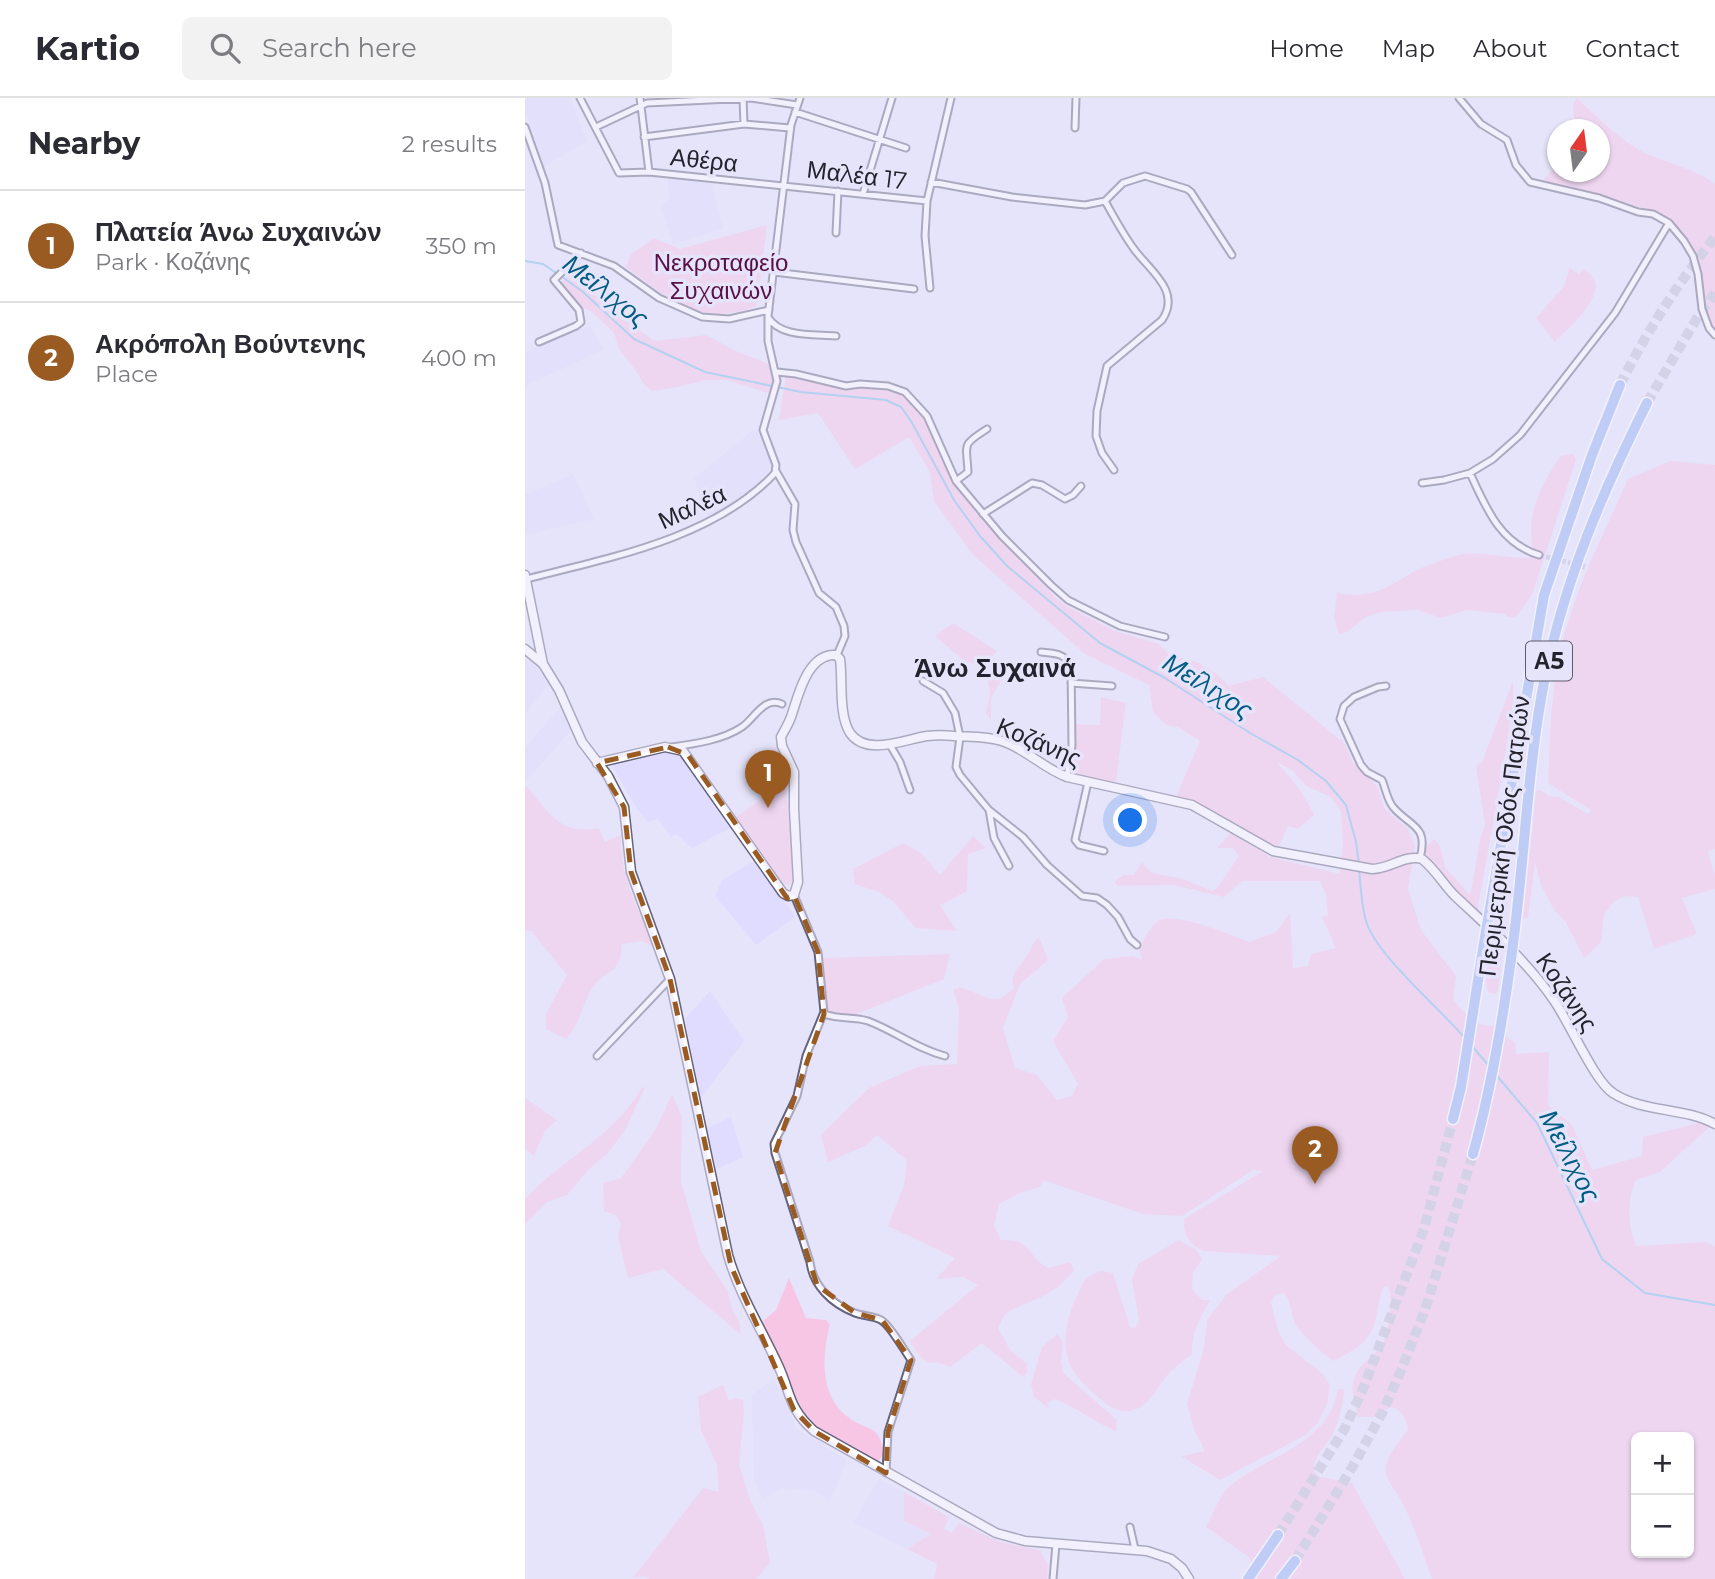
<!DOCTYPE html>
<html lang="en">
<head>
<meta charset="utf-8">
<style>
	body { margin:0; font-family:Montserrat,sans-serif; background:#f2f2f3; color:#2b2b33 }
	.controls { position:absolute; right:21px; bottom:21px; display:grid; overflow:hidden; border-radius:10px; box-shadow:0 2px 5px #0004 }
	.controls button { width:63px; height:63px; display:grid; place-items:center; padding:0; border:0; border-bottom:2px solid #e1e1e2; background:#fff; color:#2b2b33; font:35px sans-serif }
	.compass { position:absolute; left:1022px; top:21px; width:63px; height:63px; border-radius:50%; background:#fff; box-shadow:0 2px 5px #0004; rotate:14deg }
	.you { position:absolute; left:606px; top:723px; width:24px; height:24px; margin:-18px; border:5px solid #fff; border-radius:50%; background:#1a73e8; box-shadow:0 0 0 10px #1a73e833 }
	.badge { display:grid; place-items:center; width:46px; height:46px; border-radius:50%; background:#9a5b22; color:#fff; font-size:23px; font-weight:700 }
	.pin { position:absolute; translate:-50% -58px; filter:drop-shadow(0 2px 4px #0008) }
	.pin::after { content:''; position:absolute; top:37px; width:24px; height:21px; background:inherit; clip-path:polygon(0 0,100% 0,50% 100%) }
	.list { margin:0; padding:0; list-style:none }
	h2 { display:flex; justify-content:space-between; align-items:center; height:91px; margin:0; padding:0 28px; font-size:30px }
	h2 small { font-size:23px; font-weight:400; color:#7c7c81 }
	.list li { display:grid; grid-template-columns:46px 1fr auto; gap:21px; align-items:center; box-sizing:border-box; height:112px; padding:0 28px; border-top:2px solid #e1e1e2 }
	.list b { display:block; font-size:26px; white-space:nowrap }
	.list p { margin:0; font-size:23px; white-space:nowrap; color:#7c7c81 }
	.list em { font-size:23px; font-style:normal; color:#7c7c81 }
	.icon { flex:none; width:38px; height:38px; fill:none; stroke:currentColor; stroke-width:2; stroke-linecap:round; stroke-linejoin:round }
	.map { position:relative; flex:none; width:1190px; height:1481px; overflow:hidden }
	header { display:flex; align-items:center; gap:42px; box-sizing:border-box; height:98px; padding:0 35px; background:#fff; border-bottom:2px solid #e1e1e2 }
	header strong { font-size:33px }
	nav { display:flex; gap:38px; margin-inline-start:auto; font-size:24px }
	.search { width:490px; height:63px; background:#f2f2f3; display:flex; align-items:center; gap:18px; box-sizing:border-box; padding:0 24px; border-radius:10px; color:#7c7c81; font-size:26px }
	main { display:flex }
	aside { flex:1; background:#fff }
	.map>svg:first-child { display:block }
	.built { fill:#dfdcff }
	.green { fill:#f8c6e5; fill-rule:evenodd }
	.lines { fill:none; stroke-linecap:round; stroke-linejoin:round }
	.stream { stroke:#76bae4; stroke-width:2 }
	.street-tunnel { stroke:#bfbdd1; stroke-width:5; stroke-dasharray:5 2.5; stroke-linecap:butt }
	.highway-tunnel { stroke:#bfbdd1; stroke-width:10; stroke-dasharray:10 5; stroke-linecap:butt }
	.street-casing { stroke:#65637b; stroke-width:9 }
	.secondary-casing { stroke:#65637b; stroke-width:11 }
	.highway-casing { stroke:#fff; stroke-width:13 }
	.street { stroke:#fff; stroke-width:5 }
	.secondary { stroke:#fff; stroke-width:8 }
	.highway { stroke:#90b2f2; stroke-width:10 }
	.highway-bridge-casing { stroke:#fff; stroke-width:13; stroke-linecap:butt }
	.highway-bridge { stroke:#90b2f2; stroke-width:10 }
	.marked { fill:none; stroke:#9a5b22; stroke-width:5; stroke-dasharray:14 9; stroke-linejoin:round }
	.labels { text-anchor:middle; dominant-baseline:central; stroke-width:7; stroke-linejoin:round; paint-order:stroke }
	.shield { fill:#e6e4fa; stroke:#5e5d6a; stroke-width:2 }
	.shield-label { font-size:23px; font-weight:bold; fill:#24232d }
	.street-label { font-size:24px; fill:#24232d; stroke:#e6e4fa }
	.park-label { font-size:24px; fill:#5a1047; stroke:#e6e4fa }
	.water-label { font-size:26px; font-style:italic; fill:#005c83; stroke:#e6e4fa }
	.neighbourhood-label { font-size:26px; font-weight:bold; fill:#24232d; stroke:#e6e4fa }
</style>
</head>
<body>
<header>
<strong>Kartio</strong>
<div class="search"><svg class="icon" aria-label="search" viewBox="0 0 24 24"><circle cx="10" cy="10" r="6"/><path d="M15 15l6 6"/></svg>Search here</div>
<nav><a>Home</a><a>Map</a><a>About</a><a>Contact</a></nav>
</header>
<main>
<aside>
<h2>Nearby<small>2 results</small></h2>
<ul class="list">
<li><span class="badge">1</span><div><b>Πλατεία Άνω Συχαινών</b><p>Park · Κοζάνης</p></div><em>350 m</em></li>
<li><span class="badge">2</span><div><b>Ακρόπολη Βούντενης</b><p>Place</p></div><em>400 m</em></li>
</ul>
</aside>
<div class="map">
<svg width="1190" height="1481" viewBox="0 0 1190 1481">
	<rect width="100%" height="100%" fill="#e6e4fa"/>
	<!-- built -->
	<path class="built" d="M4,0H45L62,43L18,69L0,14V2Z
		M143,80L187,86L198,131L148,146L135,107L144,102Z
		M65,228L80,251L0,288V254Z
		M231,330L249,370L215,401L183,421L169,380Z
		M48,376L69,421L0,437V397Z
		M0,556L25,585L0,616Z
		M37,607L48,630L2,682L0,680V650Z
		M147,652L157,657L207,729L167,750L151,736L146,739L133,721L123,724L112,711L86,666Z
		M230,762L270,819L231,847L190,798L197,782Z
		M185,893L219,943L176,1000L160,921Z
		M206,1019L218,1059L192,1071L181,1030Z
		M249,1281L271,1330L322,1362L305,1403L289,1393L256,1390L238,1403L229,1382L227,1297Z
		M354,1381L379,1394V1423L406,1436L382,1451L328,1424Z"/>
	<!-- green -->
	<path class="green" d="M1052,0C1071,18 1096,43 1120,55C1144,66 1169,70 1190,86V234C1175,213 1180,190 1173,168C1168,149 1157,130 1141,120C1131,113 1117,110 1106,106C1077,96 1048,89 1018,82L1032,67V74H1074V32L1050,31L1048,6Z
		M242,127L232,208C174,230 145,202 101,169L106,156L129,140L155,151Z
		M1045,170L1054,176L1059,171C1063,175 1068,178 1070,184C1076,202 1042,231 1030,244L1011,220L1039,188Z
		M44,177L129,243L181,237L211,253L244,266L248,281L245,296L203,282H181L153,289L127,293L120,288L111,273L94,251L89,235L66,213L56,209L36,185Z
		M261,277L318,291L340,289L360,291L377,297L399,321L424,378L485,451L530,499L543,509L590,533L634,546L643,556L674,565L693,577L704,588L738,579L819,645L827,663L852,688L859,710L884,732L890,748L883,791L896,832L931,878L928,901C938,914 951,929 968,928L990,945L991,956L1024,954L1023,1007L1047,1027L1067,1072L1117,1058L1118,1039L1177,1024L1185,1028L1135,1074L1111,1082C1101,1104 1103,1126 1111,1148L1181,1144L1190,1148V1481H907C897,1454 889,1424 874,1399C869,1390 859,1380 861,1369C863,1356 875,1342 883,1332C882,1320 877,1312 866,1309L848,1319H833C831,1308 825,1292 829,1281C833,1266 849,1259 857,1247C863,1236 869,1199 863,1188L859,1189C852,1201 854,1215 849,1227C842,1246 825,1255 808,1263C796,1254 780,1240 771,1227C765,1216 768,1204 758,1195L750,1197L746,1205L753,1233L762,1248L798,1276L805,1287L802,1306L793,1325L779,1338L695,1382L656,1358L680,1353L668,1329L662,1306L679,1250L682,1222L702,1196L756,1158L678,1153C664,1146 658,1137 659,1121L738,1073L728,1072L657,1118L618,1116L518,1082L515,1089L494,1095L474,1106L469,1128L476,1142C508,1141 500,1157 523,1170L545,1164L549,1172C524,1203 511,1198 480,1216L473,1230L485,1252L502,1266V1274L498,1279L457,1245L425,1269L412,1264L403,1265L393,1256L385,1243L453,1187L438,1179L411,1181L430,1160L363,1128L379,1087L382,1062L352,1037L340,1048L303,1064L296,1037L344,990L395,968L432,966L434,910L428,892L435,889L463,900L475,901L489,891C484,875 494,870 501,859C506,852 507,844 514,839L523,862L495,886L478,930L490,970L512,977L532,1002L547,998L553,986L528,943L543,919L537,900L579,861L608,858L617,862L614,850C619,842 625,828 633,823C648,813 707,837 724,844L751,834L765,815L768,870L783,868L786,856L811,850L797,819L803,817L801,797L795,783H717L699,799L649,787L593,788L590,785L591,782L599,777H609L617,764L627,775L658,781L687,793L692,790L714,758L708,750H692L707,733L745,759L815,776L818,746L816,713L806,699L781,688L767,672L751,664C768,682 778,694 789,717L773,731L763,728L752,753L744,750L683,711L651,699L675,643L653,629L641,627L628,614L624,587L560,556L447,456L409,403L405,374L384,339L330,371L293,315L254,322ZM1111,1339H1164V1455H1111Z
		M1049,356L1051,362L1007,497L990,520L982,519L980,516L942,512L916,520L893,512L856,514L841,519L822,534L814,536L809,520L812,495C847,501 860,491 888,474C894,470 921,461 929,458C953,451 980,461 1005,460C1008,450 1006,443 1006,432C1006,406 1021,378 1036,358Z
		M1145,363L1190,367V751L1183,754L1190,778V791L1157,800L1172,836L1129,851L1113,799L1100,798L1090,803L1079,816L1076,844L1059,860L1040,823L1029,812L1016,787L1010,764L1003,819L998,821L1011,693L1015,692L1024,698L1034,699L1063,716L1066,712L1023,685C1025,651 1025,616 1030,583C1039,512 1074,446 1103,381Z
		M428,525L472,553L464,562L478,579L466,600V622L461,616L465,595L462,577L455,569L438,562L410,538Z
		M988,583V603L978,671L952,814L924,789L899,759L900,750L909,741L915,748L920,769L944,796L946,793L955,742L960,727L951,668L957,664Z
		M576,599L601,605L591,684L547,676L545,671L548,626L575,627Z
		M250,650L259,674L269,771V785C264,786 262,788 258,785C246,779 219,733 210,720L238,700L220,664L226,660Z
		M0,687C24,713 33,738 74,730L80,744L96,737C94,777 114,814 130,849L116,843L97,846C96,851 96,858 94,863C90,873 81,876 74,882C59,894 57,925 41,941L21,931V916L42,877L6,833H0Z
		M448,738L461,750L443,756L442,793L415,807L432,833L391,830L368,803L354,794L330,786L328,771L378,745L396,755L415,777Z
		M974,798L982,801L983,804L973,893L971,896L964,895C954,876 969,823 972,800Z
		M425,856L419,881L327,918L320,919L302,915L298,860Z
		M117,989L120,990L100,1032L83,1055L64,1071L42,1097L22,1104L0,1126V1101C36,1062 90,1038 117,989Z
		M147,996L157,1019L156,1083L176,1153L203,1193L207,1211L215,1225V1236L138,1171L103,1180L93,1138L96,1126L91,1117L79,1113L78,1085L96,1080L131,1031Z
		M0,1000L32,1022L20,1033L9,1058L0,1051Z
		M654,1142L671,1152L677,1161L668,1175L667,1191L677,1202H685C676,1219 666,1235 667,1256C660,1262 652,1267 646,1273C634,1285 626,1307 609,1312C597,1316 584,1309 575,1301C567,1293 558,1286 552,1278C529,1249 545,1209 560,1181L575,1173L588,1175L605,1229L610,1230L614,1223L607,1182L613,1166Z
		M264,1180L281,1220L301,1222L305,1226C297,1257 294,1297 323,1319C343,1335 354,1324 359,1356L353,1364C330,1359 287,1330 276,1309L239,1233L238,1223L251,1212Z
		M532,1236L538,1244L536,1263L538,1275L592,1322L591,1333C569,1325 551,1308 529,1301L522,1305L524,1310L509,1299L506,1286L517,1249Z
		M198,1287L204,1303L210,1300L218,1302L219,1315L214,1367L225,1402L238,1427L245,1465L231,1481H125L118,1478L108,1480L178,1390L194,1394L192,1367L176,1332L173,1299Z
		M813,1291H817L819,1294C817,1308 815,1321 809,1333C803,1348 788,1356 789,1374L795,1379L827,1385L880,1481H733L724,1459L681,1429C688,1416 695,1396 706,1387C745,1356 803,1347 813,1291Z
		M379,1394L424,1419L419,1431L427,1435L434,1425L475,1444L515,1452L523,1467L522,1481H409L412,1466L382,1451L406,1436L379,1423Z"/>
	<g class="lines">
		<!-- stream -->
		<path class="stream" d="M0,163L18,166L31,175
			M36,178L58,194L109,241L180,274L276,294L361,302L376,309L386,323L429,402L455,438L482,468L575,545L640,580L725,635L773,662L801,683L821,707L831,744L834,766
			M834,771C836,789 836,809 842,826C854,859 914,910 939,939
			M947,948L964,968
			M972,978L1012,1025L1077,1161L1120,1195L1190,1207"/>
		<!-- street-tunnel -->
		<path class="street-tunnel" d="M1014,457L1060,469"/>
		<!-- highway-tunnel -->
		<path class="highway-tunnel" d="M1095,287C1122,233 1153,185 1190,139
			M1122,305L1172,220L1190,195
			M753,1437L820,1330L838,1291L899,1131L928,1021
			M770,1463L828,1368L857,1315L875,1275L900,1212L948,1056"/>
		<defs>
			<path id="street" d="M55,0L94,75L124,74L402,103
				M115,0L124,74
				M218,0L219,26
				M934,0L956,26L982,42L991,67L1005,84L1074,100L1113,114L1128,116L1144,125L1159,143L1168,158L1173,176L1177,211L1184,230L1190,237
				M270,14L381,50
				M0,29L20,85L33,147L89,168L134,200L177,219L204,221L244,212
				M71,29L122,5L226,0L272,7
				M550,30L551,0
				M119,39L219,26L265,30
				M406,84L487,99L560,107L580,103L598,85L620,78L662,91L666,94L707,157
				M338,96L367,0
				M580,103C589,119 598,136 609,151C624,172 657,193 637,222L582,268L572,313L571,338L577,355L589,372
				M311,135L313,93
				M249,174L389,191
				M405,190L400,138L402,103L426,0
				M243,219C255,240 290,236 311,238
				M14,244L51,228L56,224L54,212L29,182L56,155
				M252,274L271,276L321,288L335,286L363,288L380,294L402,318L431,383L477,438L526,487L543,502L595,528L640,539
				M251,373L270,406L268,432L271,444L294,495L311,509L319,528L320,538L312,557
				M945,375C961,410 975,445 1014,457
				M431,383L443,374C442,346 435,348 462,331
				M897,385L919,382L945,375L968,361L995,337L1090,215L1144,125
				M458,416L507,385L517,387L540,401L548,397L556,388
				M1,481C84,460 190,440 250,375L251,367L238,332L252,283L243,243V218L266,27L275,0
				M516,554C529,555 537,555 546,566L547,648L542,679
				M398,583L418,595L430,615L435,639L431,669L435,677L464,712L498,739L522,767L557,798L572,800L582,807L593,819L605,841L612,847
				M546,585L587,588
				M861,588L853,589L829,599L819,608L815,621L836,667L842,674L857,682C861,692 862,701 868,709C885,729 904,727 895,760
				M365,647L375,664L385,692
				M147,649C169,646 198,642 217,629C230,620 239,598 257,606
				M563,684L550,742L554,747L579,753
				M464,712L469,740L484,768
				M269,797L293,854L299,914L281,958L272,998L249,1046L250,1055L285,1164C288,1188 307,1206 330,1215C338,1218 349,1218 356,1222C365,1227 379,1252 386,1262L363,1334L361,1375
				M299,916C316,922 328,918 343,923C370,933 392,951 420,958
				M72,958L145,881
				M605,1429L610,1451
				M528,1481L531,1446"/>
			<path id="secondary" d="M0,477L18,566
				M0,551L18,566L34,592L57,644L83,678L99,709L106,774L145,881L203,1157C214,1196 236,1230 253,1267C266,1295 263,1310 289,1333L471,1435L500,1443L622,1453L646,1461L657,1470L664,1481
				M72,665L140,649L158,653L258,795L263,798L269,797L273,784L269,711V674L257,648L256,639C259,633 263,627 266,619C273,599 282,555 311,557L315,561C318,581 313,616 325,635C342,659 380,641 402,638C410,637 420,637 429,638C444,639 462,638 477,643C501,651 518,670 542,679L667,707L748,753L847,771C865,771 880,756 897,761C910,771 918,786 929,797C964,830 1000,861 1028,901C1044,923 1069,983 1088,995C1118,1015 1159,1009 1190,1026"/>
			<path id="highway" d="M965,810L1019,497L1067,357L1095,287
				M989,838C1000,752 1003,664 1020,579C1040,481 1078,393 1122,305
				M928,1021L936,989L960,839
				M948,1056C966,991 977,927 986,861
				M723,1481L753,1437
				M756,1481L770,1463"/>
		</defs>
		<!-- street casing -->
		<use href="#street" class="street-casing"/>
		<!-- secondary casing -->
		<use href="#secondary" class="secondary-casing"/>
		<!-- highway casing -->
		<use href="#highway" class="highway-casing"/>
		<!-- street -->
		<use href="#street" class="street"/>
		<!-- secondary -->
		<use href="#secondary" class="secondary"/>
		<!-- highway -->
		<use href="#highway" class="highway"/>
		<defs>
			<path id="highway-bridge" d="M960,839L965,810
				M986,861L989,838"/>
		</defs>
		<!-- highway-bridge casing -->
		<use href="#highway-bridge" class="highway-bridge-casing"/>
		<!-- highway-bridge -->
		<use href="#highway-bridge" class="highway-bridge"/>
	</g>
	<!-- marked area -->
	<path d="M0 0H1190V1481H0ZM143,649L163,657L262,800L269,797L293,854L299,916L250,1055L292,1187L330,1215L357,1222L386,1262L363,1334L361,1375L289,1333L269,1312L206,1168L145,881L106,774L99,709L72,665Z" fill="#e6e4fa" fill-opacity=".55" fill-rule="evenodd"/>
	<path class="marked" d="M143,649L163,657L262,800L269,797L293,854L299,916L250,1055L292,1187L330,1215L357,1222L386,1262L363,1334L361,1375L289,1333L269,1312L206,1168L145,881L106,774L99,709L72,665Z"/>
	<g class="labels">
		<!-- shield labels -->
		<rect class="shield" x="1001" y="543.5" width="46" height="39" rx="5"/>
		<g class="shield-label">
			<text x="1024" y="563">Α5</text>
		</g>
		<!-- street labels -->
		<g class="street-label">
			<text transform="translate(179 62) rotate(6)">Αθέρα</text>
			<text transform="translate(332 77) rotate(7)">Μαλέα 17</text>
			<text transform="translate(167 409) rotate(-25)">Μαλέα</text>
			<text transform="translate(514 644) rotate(23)">Κοζάνης</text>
			<text transform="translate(979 738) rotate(-83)">Περιμετρική Οδός Πατρών</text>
			<text transform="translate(1042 894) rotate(56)">Κοζάνης</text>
		</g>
		<!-- park labels -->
		<g class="park-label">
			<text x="196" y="164">Νεκροταφείο<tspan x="196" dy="28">Συχαινών</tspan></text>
		</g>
		<!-- water labels -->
		<g class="water-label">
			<text transform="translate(81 193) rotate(38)">Μείλιχος</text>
			<text transform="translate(683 588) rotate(32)">Μείλιχος</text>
			<text transform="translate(1045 1058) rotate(62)">Μείλιχος</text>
		</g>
		<!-- neighbourhood labels -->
		<g class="neighbourhood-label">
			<text x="470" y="570">Άνω Συχαινά</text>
		</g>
	</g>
</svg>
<div class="controls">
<button>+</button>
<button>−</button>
</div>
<svg class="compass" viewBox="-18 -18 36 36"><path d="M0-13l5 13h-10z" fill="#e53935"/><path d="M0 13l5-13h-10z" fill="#7c7c81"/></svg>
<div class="you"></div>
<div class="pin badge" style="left:243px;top:710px">1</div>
<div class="pin badge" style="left:790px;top:1086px">2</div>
</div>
</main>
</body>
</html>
